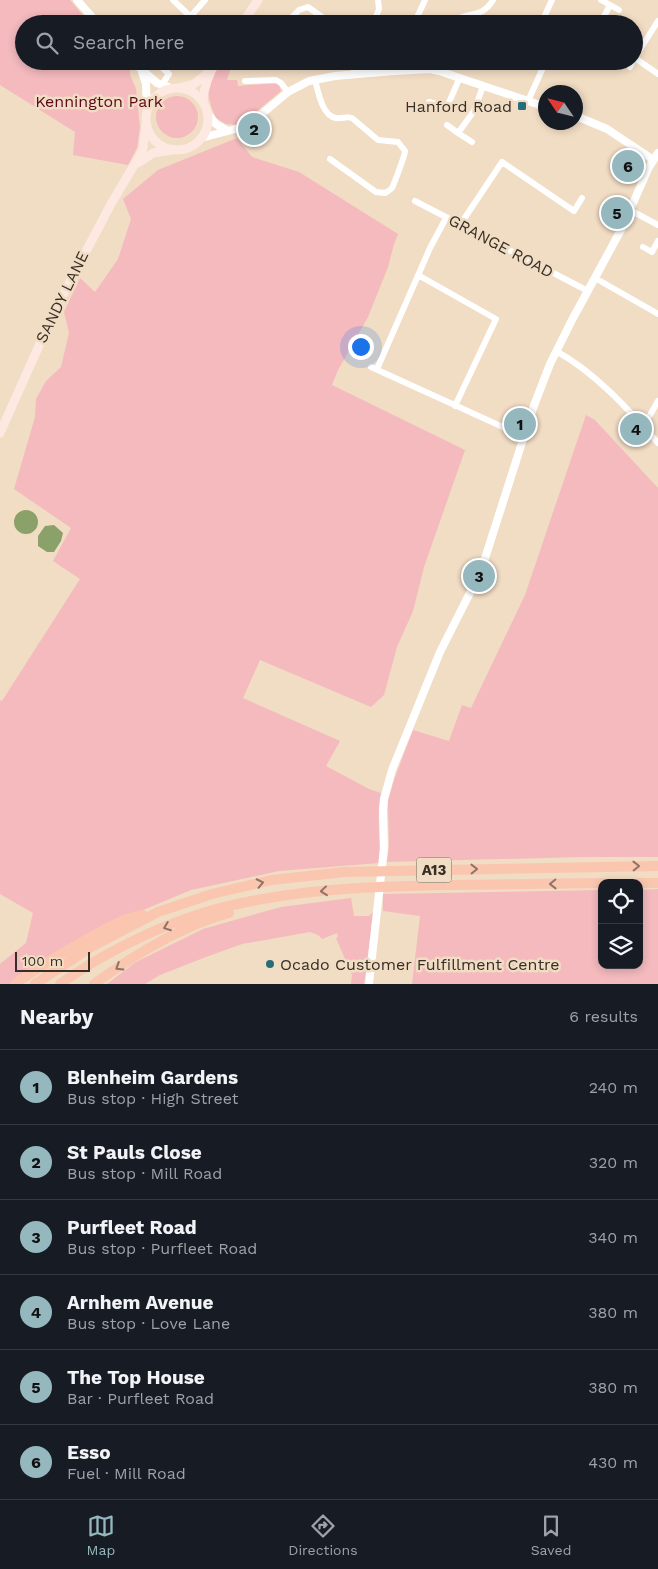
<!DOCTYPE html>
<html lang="en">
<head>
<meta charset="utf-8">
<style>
	body { margin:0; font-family:"Work Sans",sans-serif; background:#242831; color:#f1f3f6 }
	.controls { position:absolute; right:15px; bottom:15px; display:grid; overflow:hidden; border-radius:10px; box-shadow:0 2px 8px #0003 }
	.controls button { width:45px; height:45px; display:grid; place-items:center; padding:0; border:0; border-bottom:1px solid #363941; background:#171b24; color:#f1f3f6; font:25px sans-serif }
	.compass { position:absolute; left:538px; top:85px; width:45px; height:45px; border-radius:50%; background:#171b24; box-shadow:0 2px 8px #0003; rotate:305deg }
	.scale { position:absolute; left:15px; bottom:12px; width:75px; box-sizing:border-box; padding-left:5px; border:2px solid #372f26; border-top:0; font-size:14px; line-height:18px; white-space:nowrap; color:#372f26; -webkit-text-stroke:4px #f1dcc4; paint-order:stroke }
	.you { position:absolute; left:360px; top:346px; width:18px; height:18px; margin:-12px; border:4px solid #fff; border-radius:50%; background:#1a73e8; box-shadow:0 0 0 8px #1a73e833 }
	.badge { display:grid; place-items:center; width:32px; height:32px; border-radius:50%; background:#95b7be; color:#111; font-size:16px; font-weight:700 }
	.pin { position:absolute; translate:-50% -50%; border:2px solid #fff; box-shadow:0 1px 5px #0006 }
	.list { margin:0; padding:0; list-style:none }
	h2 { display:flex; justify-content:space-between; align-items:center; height:65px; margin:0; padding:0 20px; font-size:21px }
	h2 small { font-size:16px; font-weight:400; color:#9ea1a6 }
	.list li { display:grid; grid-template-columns:32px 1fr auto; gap:15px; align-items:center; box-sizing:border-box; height:75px; padding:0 20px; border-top:1px solid #363941 }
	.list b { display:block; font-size:19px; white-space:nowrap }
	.list p { margin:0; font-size:16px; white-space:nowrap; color:#9ea1a6 }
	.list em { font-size:16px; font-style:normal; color:#9ea1a6 }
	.icon { flex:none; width:28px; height:28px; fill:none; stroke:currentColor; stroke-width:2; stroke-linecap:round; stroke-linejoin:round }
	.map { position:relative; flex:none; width:658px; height:984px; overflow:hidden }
	.search { position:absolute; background:#171b24; box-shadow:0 2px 8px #0003; left:15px; right:15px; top:15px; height:55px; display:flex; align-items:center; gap:12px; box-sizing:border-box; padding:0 18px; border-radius:28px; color:#9ea1a6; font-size:19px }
	.sheet { height:515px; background:#171b24 }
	nav { display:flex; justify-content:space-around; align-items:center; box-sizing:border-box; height:70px; border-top:1px solid #363941; background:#171b24; font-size:14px; color:#9ea1a6 }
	nav a { display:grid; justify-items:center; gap:2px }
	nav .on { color:#95b7be }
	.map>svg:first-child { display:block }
	.green { fill:#f4babe }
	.water { fill:#8aa269 }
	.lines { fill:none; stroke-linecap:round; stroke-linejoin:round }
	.minor { stroke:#fff; stroke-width:6 }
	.tertiary { stroke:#fff; stroke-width:8 }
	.secondary { stroke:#fde9e1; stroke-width:9 }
	.trunk { stroke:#fac6b0; stroke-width:10 }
	.oneway { stroke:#8f7364 }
	.poi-dot { fill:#256d79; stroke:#f1dcc4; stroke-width:2 }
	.labels { text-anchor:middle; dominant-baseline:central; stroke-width:5; stroke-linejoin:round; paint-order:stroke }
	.shield { fill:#f1dcc4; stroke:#6f6355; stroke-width:1 }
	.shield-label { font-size:15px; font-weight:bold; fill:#372f26 }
	.park-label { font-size:16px; fill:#5b061c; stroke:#f1dcc4 }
	.poi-label { font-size:16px; fill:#372f26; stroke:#f1dcc4; text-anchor:end }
	.street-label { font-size:16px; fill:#372f26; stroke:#f1dcc4 }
</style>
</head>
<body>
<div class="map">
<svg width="658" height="984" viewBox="0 0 658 984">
	<rect width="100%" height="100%" fill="#f1dcc4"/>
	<!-- green -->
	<path class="green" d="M0,0H70L90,24H24V61H125L130,66V75L136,89L140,127L137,148L128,165L73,155L75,132L0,85Z
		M220,61H233L227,80H237L238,86L276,83L279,85L281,91L240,125L226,124L216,118L211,106L207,89Z
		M156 117a21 21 0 1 1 42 0a21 21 0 1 1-42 0Z
		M237,138L252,157L299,172L398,234L394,244L388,267L368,317L338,370L332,385L465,450L424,567L413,611L397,647L384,695L371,707L260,660L243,698L340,741L326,766L369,789L381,793C376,816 381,839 379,863L279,871L191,890L105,926L11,984H0V964L26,943L33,913L0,894V700L2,701L80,579L53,561L71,528L14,489L35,417L36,399L46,381L61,367L69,333L64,312L80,278L95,292L118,259L131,219L123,199L158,170Z
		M586,415L595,420L658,488V857H582L387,862L389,845L388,801L394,780L413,730L449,741L462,705L471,708L525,595Z
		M658,889V984H412L420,916L383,911V894L602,890V965H639V890Z
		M351,898L354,916H369L374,911L364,984H351L352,975L336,938L338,937L337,933L322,939L318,935L310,932L242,944L206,957L160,975L145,984H107L136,962L203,929L281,907Z"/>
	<!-- water -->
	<path class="water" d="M14 522a12 12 0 1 1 24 0a12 12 0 1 1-24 0Z
		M54,525L63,533L61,541L54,552H47L38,546V536L45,526Z"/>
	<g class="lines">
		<!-- minor -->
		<path class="minor" d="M173,0L191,17
			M601,0L619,10
			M184,24L205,0
			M285,24L299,10L308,7L332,24
			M373,24L379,9L378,0
			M414,24L425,0
			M453,24C464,9 481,21 493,0
			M546,24L545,15L552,0
			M600,24L610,5
			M635,58L658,74
			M634,59L658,21
			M155,61L169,74L165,80
			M353,61L354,75
			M630,67L633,61
			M394,71L398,61
			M439,71L442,61
			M315,80C318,91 322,116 336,118C342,119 346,116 352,118L378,140L398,142L405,151C405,155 394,184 392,188C389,191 388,191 385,193L376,192L330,159
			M245,81L276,80L281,83L288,92
			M528,101L546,61
			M429,102L447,107L460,77
			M447,125L458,133
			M472,142L458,133L474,111L483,86
			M415,201L588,291
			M630,210L658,225
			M460,225L502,162L574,211L582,198
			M643,247L652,252L658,241
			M418,275L496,319L455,406
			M595,278L658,314
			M556,351C596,373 628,409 658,443
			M371,367L525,437
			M377,369L430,248L446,218
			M642,425L650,415L658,401"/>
		<!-- tertiary -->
		<path class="tertiary" d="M77,0L98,24
			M132,61L157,83L171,88
			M142,72L146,84L147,110
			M207,113L216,124L226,130
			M576,116L607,129L652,159
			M201,138L247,126L288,92L309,81L335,76L394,71L430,69L439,71L546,107
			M369,984L384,848L383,810L384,799L392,770L440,652L481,571L533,408L550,364L572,320L622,228L649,167L658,153"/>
		<!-- secondary -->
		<path class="secondary" d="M242,24L258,0
			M179,88L194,84L209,72
			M146 119a31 31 0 1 1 62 0a31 31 0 1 1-62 0Z
			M203,102C204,86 208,74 217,61
			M138,163L153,153L172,150
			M0,433L54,312L111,204L140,155L143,148L146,124"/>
		<!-- trunk -->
		<path class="trunk" d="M639,883H658
			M15,984C37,968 60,954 84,941C102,931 122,918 143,915
			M35,984L91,947L158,912L212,894L272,880L344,872L658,866
			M60,984C102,954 156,927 206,912C286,889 371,886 454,885C503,884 552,884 602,883
			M94,984C134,955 181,926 229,913"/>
	</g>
	<!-- one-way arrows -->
	<defs><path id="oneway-chevron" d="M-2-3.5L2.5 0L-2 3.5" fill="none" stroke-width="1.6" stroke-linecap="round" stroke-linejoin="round" transform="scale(1.25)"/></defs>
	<g class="oneway">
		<use href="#oneway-chevron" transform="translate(636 866) rotate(-1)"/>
		<use href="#oneway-chevron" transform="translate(474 869) rotate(-1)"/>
		<use href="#oneway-chevron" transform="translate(260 883) rotate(-12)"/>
		<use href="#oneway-chevron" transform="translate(553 884) rotate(179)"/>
		<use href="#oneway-chevron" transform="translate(324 891) rotate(174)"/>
		<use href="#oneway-chevron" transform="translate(167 927) rotate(159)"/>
		<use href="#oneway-chevron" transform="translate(119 967) rotate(148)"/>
	</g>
	<!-- markers -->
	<g class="poi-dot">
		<rect x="517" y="101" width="10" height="10" rx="2.5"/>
		<circle cx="270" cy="964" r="5"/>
	</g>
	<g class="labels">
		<!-- shield labels -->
		<rect class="shield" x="416.5" y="857.5" width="35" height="25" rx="4"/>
		<g class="shield-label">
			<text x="434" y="870">A13</text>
		</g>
		<!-- park labels -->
		<g class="park-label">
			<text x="99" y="101">Kennington Park</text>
		</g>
		<!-- poi labels -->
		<g class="poi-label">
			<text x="512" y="106">Hanford Road</text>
			<text x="280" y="964" text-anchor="start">Ocado Customer Fulfillment Centre</text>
		</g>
		<!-- street labels -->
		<g class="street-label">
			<text transform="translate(501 246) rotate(28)">GRANGE ROAD</text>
			<text transform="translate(62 297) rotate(-64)">SANDY LANE</text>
		</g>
	</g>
</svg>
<div class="controls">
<button><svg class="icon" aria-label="locate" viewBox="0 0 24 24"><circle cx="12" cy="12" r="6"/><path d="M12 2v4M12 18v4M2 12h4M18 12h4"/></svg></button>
<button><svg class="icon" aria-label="layers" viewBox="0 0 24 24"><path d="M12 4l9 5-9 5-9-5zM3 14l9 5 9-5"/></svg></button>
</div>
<svg class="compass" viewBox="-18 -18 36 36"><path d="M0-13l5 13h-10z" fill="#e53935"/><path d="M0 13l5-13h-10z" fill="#9ea1a6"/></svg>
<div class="scale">100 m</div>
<div class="you"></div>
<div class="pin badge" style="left:520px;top:424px">1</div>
<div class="pin badge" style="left:254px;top:129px">2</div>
<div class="pin badge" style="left:479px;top:576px">3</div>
<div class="pin badge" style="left:636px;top:429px">4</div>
<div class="pin badge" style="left:617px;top:213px">5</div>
<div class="pin badge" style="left:628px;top:166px">6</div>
<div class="search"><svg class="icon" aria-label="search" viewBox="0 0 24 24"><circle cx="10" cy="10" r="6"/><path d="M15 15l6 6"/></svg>Search here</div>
</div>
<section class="sheet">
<h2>Nearby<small>6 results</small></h2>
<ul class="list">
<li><span class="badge">1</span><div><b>Blenheim Gardens</b><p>Bus stop · High Street</p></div><em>240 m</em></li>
<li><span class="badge">2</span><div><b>St Pauls Close</b><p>Bus stop · Mill Road</p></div><em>320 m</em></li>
<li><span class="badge">3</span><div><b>Purfleet Road</b><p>Bus stop · Purfleet Road</p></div><em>340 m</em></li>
<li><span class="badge">4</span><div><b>Arnhem Avenue</b><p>Bus stop · Love Lane</p></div><em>380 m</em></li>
<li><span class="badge">5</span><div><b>The Top House</b><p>Bar · Purfleet Road</p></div><em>380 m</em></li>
<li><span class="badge">6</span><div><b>Esso</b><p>Fuel · Mill Road</p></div><em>430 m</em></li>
</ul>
</section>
<nav>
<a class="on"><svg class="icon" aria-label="map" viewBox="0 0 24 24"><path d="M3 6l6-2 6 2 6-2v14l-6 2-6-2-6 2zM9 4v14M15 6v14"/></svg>Map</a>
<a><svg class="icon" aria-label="directions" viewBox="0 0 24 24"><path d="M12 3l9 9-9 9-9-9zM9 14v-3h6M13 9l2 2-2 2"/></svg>Directions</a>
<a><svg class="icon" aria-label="saved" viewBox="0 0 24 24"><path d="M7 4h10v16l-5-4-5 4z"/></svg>Saved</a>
</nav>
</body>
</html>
